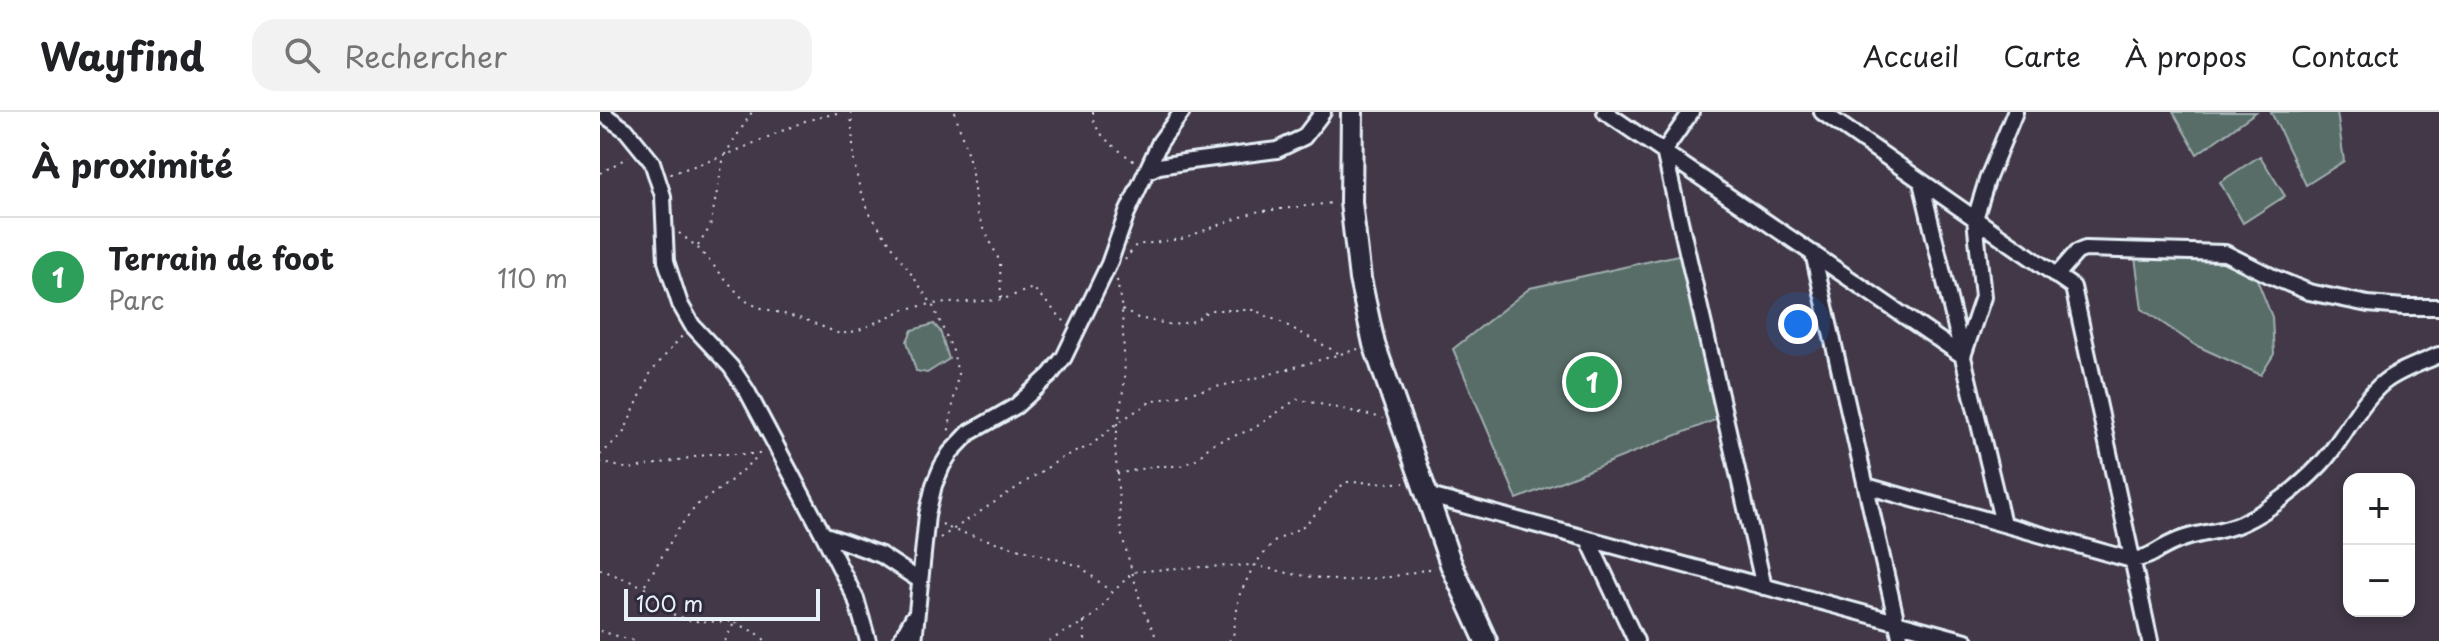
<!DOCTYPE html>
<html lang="fr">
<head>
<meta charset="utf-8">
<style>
	body { margin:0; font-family:"Playpen Sans",sans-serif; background:#f2f2f2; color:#202124 }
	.controls { position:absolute; right:24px; bottom:24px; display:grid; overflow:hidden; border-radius:16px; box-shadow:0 4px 12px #0003 }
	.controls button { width:72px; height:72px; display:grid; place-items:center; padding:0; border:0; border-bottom:2px solid #e0e0e0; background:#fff; color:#202124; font:40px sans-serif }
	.scale { position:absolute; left:24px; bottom:20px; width:196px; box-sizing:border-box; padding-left:8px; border:4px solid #e8f1f8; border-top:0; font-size:22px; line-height:28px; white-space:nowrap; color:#e8f1f8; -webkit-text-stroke:6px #2f2a3d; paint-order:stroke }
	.you { position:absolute; left:1198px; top:212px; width:28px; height:28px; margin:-20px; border:6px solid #fff; border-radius:50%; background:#1a73e8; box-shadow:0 0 0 12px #1a73e833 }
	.badge { display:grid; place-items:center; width:52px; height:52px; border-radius:50%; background:#db2777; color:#fff; font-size:26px; font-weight:700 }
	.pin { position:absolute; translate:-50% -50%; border:4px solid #fff; box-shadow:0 2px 8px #0006 }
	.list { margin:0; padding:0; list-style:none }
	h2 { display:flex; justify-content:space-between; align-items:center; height:104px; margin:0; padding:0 32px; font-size:34px }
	h2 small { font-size:26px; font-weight:400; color:#757577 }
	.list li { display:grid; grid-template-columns:52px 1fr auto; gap:24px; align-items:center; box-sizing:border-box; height:120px; padding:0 32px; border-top:2px solid #e0e0e0 }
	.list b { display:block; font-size:30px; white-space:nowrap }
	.list p { margin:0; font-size:26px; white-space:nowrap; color:#757577 }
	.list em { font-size:26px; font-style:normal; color:#757577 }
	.icon { flex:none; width:44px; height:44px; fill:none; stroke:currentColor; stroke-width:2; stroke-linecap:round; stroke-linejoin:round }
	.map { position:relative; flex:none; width:1839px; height:529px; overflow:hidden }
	header { display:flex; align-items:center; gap:48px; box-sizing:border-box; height:112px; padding:0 40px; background:#fff; border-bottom:2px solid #e0e0e0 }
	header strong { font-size:38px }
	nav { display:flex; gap:44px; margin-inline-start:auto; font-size:28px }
	.search { width:560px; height:72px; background:#f2f2f2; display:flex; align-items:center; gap:20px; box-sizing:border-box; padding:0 28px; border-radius:24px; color:#757577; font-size:30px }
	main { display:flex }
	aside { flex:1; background:#fff }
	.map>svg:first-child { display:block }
	.green { fill:#586d67; stroke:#a0afb0; stroke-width:2 }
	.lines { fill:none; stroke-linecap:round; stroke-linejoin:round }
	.street-casing { stroke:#e8f1f8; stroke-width:20 }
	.secondary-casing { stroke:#e8f1f8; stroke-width:26 }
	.path { stroke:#e8f1f8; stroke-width:2; stroke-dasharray:2 6; stroke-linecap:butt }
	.street { stroke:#2f2a3d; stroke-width:14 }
	.secondary { stroke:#2f2a3d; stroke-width:20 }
</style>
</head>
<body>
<header>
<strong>Wayfind</strong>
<div class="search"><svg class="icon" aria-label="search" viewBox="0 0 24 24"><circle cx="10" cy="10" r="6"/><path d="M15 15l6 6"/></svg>Rechercher</div>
<nav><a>Accueil</a><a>Carte</a><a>À propos</a><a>Contact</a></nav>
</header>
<main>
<aside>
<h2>À proximité<small></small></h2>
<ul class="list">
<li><span class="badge" style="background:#2e9e5b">1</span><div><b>Terrain de foot</b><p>Parc</p></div><em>110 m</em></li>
</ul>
</aside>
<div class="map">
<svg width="1839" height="529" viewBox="0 0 1839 529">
	<rect width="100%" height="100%" fill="#423847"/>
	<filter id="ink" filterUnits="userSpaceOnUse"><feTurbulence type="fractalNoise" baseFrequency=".0125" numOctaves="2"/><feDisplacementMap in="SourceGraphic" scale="16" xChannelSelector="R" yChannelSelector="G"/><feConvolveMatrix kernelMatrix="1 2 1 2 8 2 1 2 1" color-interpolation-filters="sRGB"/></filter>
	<g filter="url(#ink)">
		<!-- green -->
		<path class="green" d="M1573,0H1656L1597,42Z
			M1671,0H1737L1744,49L1706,73Z
			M1660,44L1685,84L1643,111L1620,70Z
			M1534,138L1625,141L1652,155L1672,205L1674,242L1661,263L1595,233L1542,197Z
			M1087,141L1125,304L917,387L853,237L930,176Z
			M334,212L340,219L349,247L327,261L316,259L307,229L312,218Z"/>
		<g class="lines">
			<defs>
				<path id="street" d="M0,0L26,18L52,50L63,84L66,149L80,192L92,213L131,255L147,279L223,422L281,443L319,468
					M1005,0L1363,244L1383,185L1375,107L1387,68L1415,0
					M1091,0L1064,39L1164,475
					M1222,0L1473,175L1550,529
					M546,60L559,54L591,49L677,38L704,25L723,0
					M1321,70L1403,412
					M1213,141L1301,529
					M1456,164L1477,140L1485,137L1625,141L1675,166L1709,180L1768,192L1804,195H1839
					M1266,374L1532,448C1554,445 1558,436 1577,429C1597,420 1621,421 1642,411C1670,398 1699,375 1720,353C1744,328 1757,292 1784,270C1799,258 1821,251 1839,243
					M826,383L1366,529
					M223,422L256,487L268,529
					M988,427L1036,529
					M300,529L313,506
					M314,529L327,403L334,373L342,354L350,341L369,321L416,294L450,263L464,245L509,152L527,101L560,30L582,0"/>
				<path id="secondary" d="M752,0L751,90L760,167L774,232L851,452L886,529"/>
			</defs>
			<!-- street casing -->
			<use href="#street" class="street-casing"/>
			<!-- secondary casing -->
			<use href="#secondary" class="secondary-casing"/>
			<!-- path -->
			<path class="path" d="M251,0L254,50L260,78L270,102L332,192L353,239L358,262L348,323
				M355,0L371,54L377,102L400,150L401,187
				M493,0C492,23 520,38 536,51
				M0,61L28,45
				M70,62L124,44L205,9L241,0
				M79,121L97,135L144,188L158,195L206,208L240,222L257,219L305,197L332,192L401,188L433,176L466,211
				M98,134L110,115L124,44L152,0
				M525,148L536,133L581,127L655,100L733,91
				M517,168L522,198L525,265L515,333L521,420L542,495L558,529
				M522,198L538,206L573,213L595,209L609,198H657L662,203L679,209L740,242
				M0,343L23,322L51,260L82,224
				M0,350L29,357L111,342H164
				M517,362L555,354H580L597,347L612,332L653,317L697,287L783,306
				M342,412L353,418L480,454L511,480
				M340,426L465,344L490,334L519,310L550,290L660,265L758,237
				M0,457L44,475L67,500L91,509L134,510L162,524L165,529
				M45,473L78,417L97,393L128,371L158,344
				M484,510L485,529
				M0,519L34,529
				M125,529L134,511
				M449,529L484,510L497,501L512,481L533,460L578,456L654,453L692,462L742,469L790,465L834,456
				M629,529L633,525L639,484L654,453L674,430L705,413L745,370L804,371"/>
			<!-- street -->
			<use href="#street" class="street"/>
			<!-- secondary -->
			<use href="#secondary" class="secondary"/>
		</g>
	</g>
</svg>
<div class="controls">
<button>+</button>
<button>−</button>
</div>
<div class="scale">100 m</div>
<div class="you"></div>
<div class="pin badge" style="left:992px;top:270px;background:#2e9e5b">1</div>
</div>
</main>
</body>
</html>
